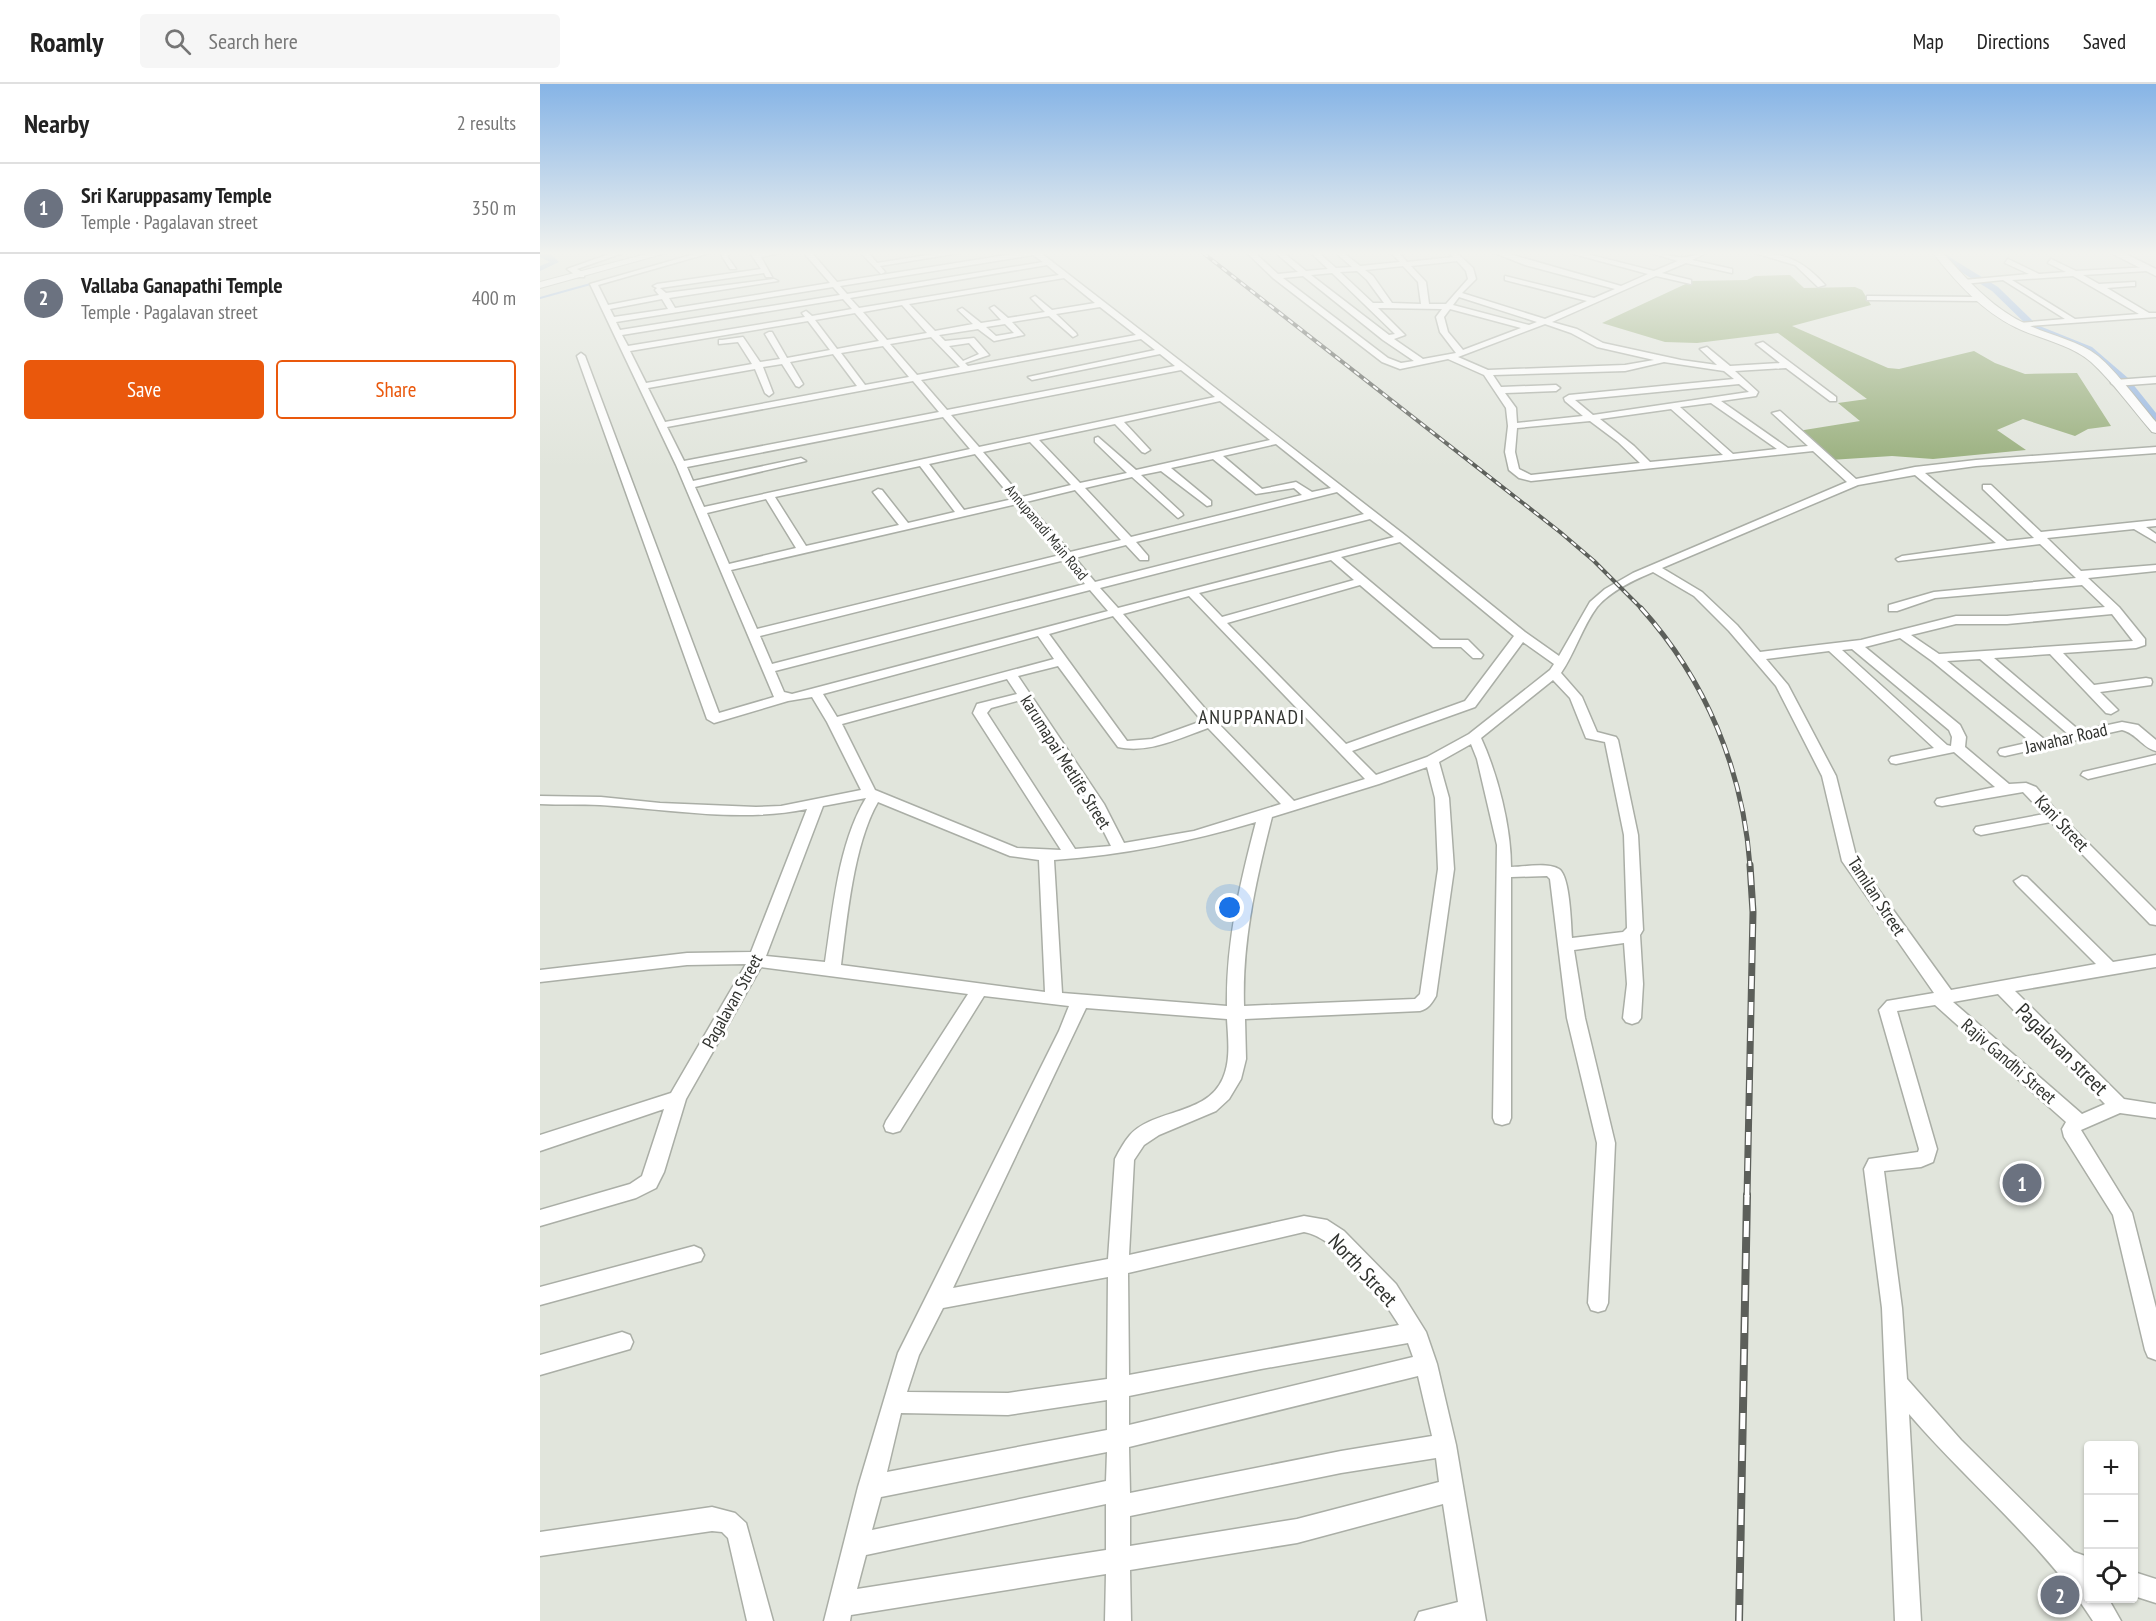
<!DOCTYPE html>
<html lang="en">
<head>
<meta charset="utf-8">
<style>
	body { margin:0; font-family:"PT Sans Narrow",sans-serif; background:#f6f6f6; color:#222 }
	.controls { position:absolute; right:18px; bottom:18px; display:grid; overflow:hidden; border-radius:6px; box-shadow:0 2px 4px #0004 }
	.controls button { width:54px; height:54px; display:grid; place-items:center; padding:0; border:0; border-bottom:2px solid #e0e0e0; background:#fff; color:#222; font:30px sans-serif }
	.you { position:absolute; left:690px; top:824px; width:21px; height:21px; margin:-15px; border:4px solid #fff; border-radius:50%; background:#1a73e8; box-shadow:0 0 0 9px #1a73e833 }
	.badge { display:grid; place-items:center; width:39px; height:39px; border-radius:50%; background:#ea580c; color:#fff; font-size:20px; font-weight:700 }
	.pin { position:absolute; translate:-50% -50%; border:3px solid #fff; box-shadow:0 2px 6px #0006 }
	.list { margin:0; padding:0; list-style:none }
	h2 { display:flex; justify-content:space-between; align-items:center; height:78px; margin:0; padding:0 24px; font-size:26px }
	h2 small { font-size:20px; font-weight:400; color:#767676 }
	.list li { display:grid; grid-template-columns:39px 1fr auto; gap:18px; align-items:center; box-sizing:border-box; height:90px; padding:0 24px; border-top:2px solid #e0e0e0 }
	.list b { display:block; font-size:22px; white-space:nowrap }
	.list p { margin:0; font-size:20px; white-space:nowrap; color:#767676 }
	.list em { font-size:20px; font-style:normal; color:#767676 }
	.actions { display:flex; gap:12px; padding:18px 24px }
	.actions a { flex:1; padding:14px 0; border:2px solid #ea580c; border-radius:6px; text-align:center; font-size:21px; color:#ea580c }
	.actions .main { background:#ea580c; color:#fff }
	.icon { flex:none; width:33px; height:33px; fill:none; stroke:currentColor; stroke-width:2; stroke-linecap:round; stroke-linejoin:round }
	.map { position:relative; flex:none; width:1616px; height:1537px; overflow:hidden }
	header { display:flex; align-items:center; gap:36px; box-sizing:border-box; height:84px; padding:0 30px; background:#fff; border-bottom:2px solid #e0e0e0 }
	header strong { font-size:28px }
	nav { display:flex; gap:33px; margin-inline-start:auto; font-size:21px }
	.search { width:420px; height:54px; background:#f6f6f6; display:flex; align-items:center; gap:15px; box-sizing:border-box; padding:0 21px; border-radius:6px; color:#767676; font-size:22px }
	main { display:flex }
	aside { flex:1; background:#fff }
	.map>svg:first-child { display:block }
	.forest { fill:#99af7d }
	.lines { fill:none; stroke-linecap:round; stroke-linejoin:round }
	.stream { stroke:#94b5e2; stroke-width:2 }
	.canal { fill:#94b5e2; fill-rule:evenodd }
	.building { fill:#334516 }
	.minor-casing { stroke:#aaaea6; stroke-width:3 }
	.major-casing { stroke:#aaaea6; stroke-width:2 }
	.highway-casing { stroke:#aaaea6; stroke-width:3 }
	.minor { fill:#fff; fill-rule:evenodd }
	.major { fill:#fff; fill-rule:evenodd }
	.highway { fill:#fff; fill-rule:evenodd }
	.rail-far3-casing { stroke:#5c5f5a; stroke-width:4 }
	.rail-far2-casing { stroke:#5c5f5a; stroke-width:5 }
	.rail-far1-casing { stroke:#5c5f5a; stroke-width:7 }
	.rail-casing { stroke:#5c5f5a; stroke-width:8 }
	.rail-far3 { stroke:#fff; stroke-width:2; stroke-dasharray:6; stroke-linecap:butt }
	.rail-far2 { stroke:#fff; stroke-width:3; stroke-dasharray:10; stroke-linecap:butt }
	.rail-far1 { stroke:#fff; stroke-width:4.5; stroke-dasharray:13; stroke-linecap:butt }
	.rail { stroke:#fff; stroke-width:5; stroke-dasharray:16; stroke-linecap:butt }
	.labels { text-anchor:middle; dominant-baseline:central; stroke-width:6; stroke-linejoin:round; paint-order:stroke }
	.far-street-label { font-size:15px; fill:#31332f; stroke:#fff }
	.street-label { font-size:18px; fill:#31332f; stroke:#fff }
	.neighbourhood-label { font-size:20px; letter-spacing:1.5px; fill:#31332f; stroke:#fff }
	.near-street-label { font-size:21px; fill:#31332f; stroke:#fff }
</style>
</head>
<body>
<header>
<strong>Roamly</strong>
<div class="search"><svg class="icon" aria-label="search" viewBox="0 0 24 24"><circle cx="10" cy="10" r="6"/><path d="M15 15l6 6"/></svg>Search here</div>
<nav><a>Map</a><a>Directions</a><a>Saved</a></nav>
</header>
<main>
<aside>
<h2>Nearby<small>2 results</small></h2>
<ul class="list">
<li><span class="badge" style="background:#6b7280">1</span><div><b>Sri Karuppasamy Temple</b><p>Temple · Pagalavan street</p></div><em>350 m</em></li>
<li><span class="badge" style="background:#6b7280">2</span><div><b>Vallaba Ganapathi Temple</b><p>Temple · Pagalavan street</p></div><em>400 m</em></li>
</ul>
<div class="actions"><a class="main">Save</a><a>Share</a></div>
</aside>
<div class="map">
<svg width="1616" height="1537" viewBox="0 0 1616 1537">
	<rect width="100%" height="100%" fill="#e1e5dc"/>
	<!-- forest -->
	<path class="forest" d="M1250,191L1264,204L1315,203L1322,206L1331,221L1252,242L1348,284L1359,285L1434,267L1455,279L1485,290L1537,289L1571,342L1548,345L1535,352L1483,335L1457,346L1486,366L1393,375L1352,372L1290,376L1258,347L1320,337L1298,319L1327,315L1238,249L1157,259L1125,258L1062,239L1152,197L1207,196L1215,192Z"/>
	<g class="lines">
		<!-- stream -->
		<path class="stream" d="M0,214L54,199"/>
		<!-- canal -->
		<path class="canal" d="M0,169L12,171L19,178L0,187V182L10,178L0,173Z
			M1398,169H1406L1411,174L1458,203L1497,241L1552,263L1588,294L1616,329V338L1613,337L1582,298L1546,267L1491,245L1452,207L1405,178Z"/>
	</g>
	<!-- building -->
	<path class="building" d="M1488,1087L1502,1100L1475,1112L1462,1099Z
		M1520,1495L1536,1517L1517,1529L1500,1507Z"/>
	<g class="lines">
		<defs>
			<path id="minor" d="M72,169H83L37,185L44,189V193H38L27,185Z
				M158,169H170L58,201L68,221L119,211L115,206L117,204L113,202L117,200L221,185L210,169H240L221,173L232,193H226L224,189L120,204L126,209L234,195L238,197L129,214L135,224L290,199L264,169H272L297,198L479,169H501L866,452L985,548L1019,572L1050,518L1065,505L1093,489L1307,398L1273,367L991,397L979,394L969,386L965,368L968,342L966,324L944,291L908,275L860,285L842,278L733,194L707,169H715L738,190L758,188L736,169H744L766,187L788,185L771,169H779L796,184L812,183L796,169H804L820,182L860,178L851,169H859L867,178L913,173L909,169H917L933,184L936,195L922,209L1005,235L1047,217L965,196V192L1054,214L1075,205L985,181L955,169H966L1081,202L1108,190L1030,169H1043L1114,187L1138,177L1111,169C1122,169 1137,175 1146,173C1154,172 1158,169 1166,169L1152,176L1192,185V189L1146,179L1122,189L1151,196V200L1116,192L1012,238L1037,245L1063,259L1141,276L1177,281L1160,265L1167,263L1190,282L1240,279L1216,260L1223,258L1296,313V317H1290L1246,284L1195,287L1218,308L1216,312L1181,317L1248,364L1268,362L1232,329L1240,327L1316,395L1375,383L1436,376L1616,363V369L1436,382L1385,389L1467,457L1494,454L1443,405V401H1451L1501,448L1616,436V442L1606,443L1616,450V458L1594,445L1507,454L1541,487L1616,481V487L1548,494L1579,523L1605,555V561L1596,564L1523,569L1554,601L1606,594L1611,595L1612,598L1611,601L1560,608L1578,626L1571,630L1566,629L1510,570L1454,574L1540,647L1582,638L1598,641L1616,656V667C1603,664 1596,649 1582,646L1465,672L1460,671L1458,668L1460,665L1491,658L1392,577L1360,554L1325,563L1420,641L1426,653L1425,663L1469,700L1486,699L1496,703L1519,730L1616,827V841L1610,840L1511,738L1441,751L1436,749L1434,746L1436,743L1504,730L1483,708L1402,722L1397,721L1395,718L1397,715L1455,703L1414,668L1356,680L1351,679L1349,676L1351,673L1394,664L1289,567L1226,575L1248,601L1296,692L1317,776L1411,906L1556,880L1477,801L1474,797L1482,792L1487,793L1573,878L1616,871V883L1475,907L1584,1015L1616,1020V1034L1580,1029L1541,1046L1592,1129L1616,1224V1276L1608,1273L1605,1266L1573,1131L1524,1053L1522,1045L1526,1038L1395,921L1357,927L1397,1065L1393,1078L1381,1083L1344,1087L1362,1224L1367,1295L1421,1356L1534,1468L1548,1473V1514H1568L1581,1537H1553C1504,1460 1429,1400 1369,1330L1381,1537H1355L1342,1224L1324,1085L1329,1075L1378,1068L1379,1065L1339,926L1347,917L1394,909L1302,777L1282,692L1236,602L1189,547L1154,512L1113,488C1094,496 1070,507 1057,523C1042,543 1035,569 1021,589L1042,613L1057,648L1076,653L1078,656L1098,751L1103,846L1100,851L1103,900L1101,934L1098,938L1092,940L1086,938L1083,934L1087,900L1084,859L1034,866L1045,934L1075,1059L1068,1219L1065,1226L1058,1228L1051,1226L1048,1219L1057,1059L1027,934L1010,795L1007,792L971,793V1034L969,1039L962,1041L955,1039L953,1034L957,761L937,675L931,660L899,678L909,714L914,785L896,912C892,919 888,925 880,927L705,935L706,975L701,995L689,1015L676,1027L619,1051L604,1061L594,1076L589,1171L764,1132L787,1136L804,1147L856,1200L886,1248L897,1280L916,1361L946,1537H875L879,1528L918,1518L903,1420L757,1459L590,1486L591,1537H565L566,1490L311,1531L310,1537H284L318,1403L358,1269L519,947L529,922L444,912L360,1047L353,1049L346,1047L344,1042L346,1037L428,910L221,883L146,1015L124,1088L116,1104L96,1114L0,1142V1126L90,1100L102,1092L124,1025L0,1067V1051L131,1009L206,880L147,881L0,898V886L147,869L211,868L267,725C199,739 129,725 60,721C40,720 20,721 0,720V712L61,713L120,719L216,723L241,722L321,706L287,638L272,613L248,617L174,639L167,635L37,272L41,269L45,272L179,629L234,613L136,381L50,200ZM493,171L503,178L307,210L300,202ZM917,177L926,187L928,195L906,220H889L886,198L871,182ZM507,181L519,191L319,224L310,214ZM863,182L878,198L881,220L852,219L833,192L825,186ZM817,187L827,196L844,219H833L800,188ZM792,189L855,250L849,251L771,191ZM763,192L843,256L874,277L861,279L848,274L743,194ZM524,194L555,219L512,226L495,212L491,214L505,228L468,234L454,222L450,224L461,236L441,239L422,224L418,226L433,240L395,247L369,220ZM293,203L300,211L80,246L76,238ZM919,213L997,238L989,241L913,221ZM122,215L128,225L74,233L70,225ZM303,215L312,225L272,232L266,227L262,229L265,233L88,262L82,251ZM362,221L387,249L347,256L323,228ZM560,223L596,251L428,282L425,279L449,271L434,254L405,257L399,251L438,245L454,257L484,251L472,238L509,232L533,253L537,251L536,249L516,230ZM838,224L902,225L896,233L900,248L916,269L883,275L854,255L865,251ZM910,225L981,244L923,266L908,248L904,233ZM315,229L339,257L297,265L275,236ZM268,237L290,266L247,274L232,248H229L225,250L240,275L220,278L203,253L182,256H179V260L198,258L212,280L106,299L90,267ZM465,240L474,249L456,252L446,243ZM1005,240L1031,249L1057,263L1114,276L1085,281L948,286L918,273ZM391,253L420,283L377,291L350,260ZM601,255L615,266L488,293L492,296L620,270L635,282L407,326L381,296ZM429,259L439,270L423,277L409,262ZM343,262L369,293L325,301L301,269ZM293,270L317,302L125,338L108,304L215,285L225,309L229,312L233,309L223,283L242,280L256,302L259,303L263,300L250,278ZM1124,278L1184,287L1194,295L1029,311L1024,314L1025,317L1043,332L977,339L976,324L965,309L1016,307L1020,304L1016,301L961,303L953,291L1085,287ZM641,286L675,313L439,363L411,331ZM373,297L399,328L144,377L127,343ZM1199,300L1209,308L1053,331L1035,316ZM680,317L730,356L596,386L558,353L555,354V358L587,389L540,399L499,356L575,340L602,368L605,369L610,366L584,338ZM1171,319L1237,365L1193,370L1140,323ZM1131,325L1183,371L1110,378L1094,362L1060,335ZM403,333L430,365L164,423L155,403L266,377L261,374L153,397L147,383ZM1050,337L1078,358L1100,379L991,391L979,385L975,368L977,344ZM490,358L531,401L482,413L443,368ZM736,360L791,404L772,408L756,398L722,405L683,372ZM435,370L473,415L424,426L389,380ZM673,375L716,410L754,404L762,411L591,453L545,404L592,393L638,434L643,431L642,429L601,391L621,387L667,422L671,421V417L631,384ZM380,382L415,428L368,439L342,406L338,405L333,408L359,441L266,462L235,413ZM1375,391L1456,459L1362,472L1356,475L1358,477L1500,460L1536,494L1394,508L1349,521V527H1357L1395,514L1542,501L1565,523L1467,532H1416L1321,556L1220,568L1197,541L1162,508L1122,484L1318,401ZM535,406L581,456L530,468L486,418ZM797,408L824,430L555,498L535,474L586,461L600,476H608V472L596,458ZM226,415L256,464L189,480L167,429ZM477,420L520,471L217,545L191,486ZM830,435L854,453L578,524L560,504ZM860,458L974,552L925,617L806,660L687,539L820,501L893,563H921L933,574H941L943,571L928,556H900L801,473ZM525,476L545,500L232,580L220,552ZM791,476L814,496L682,533L659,509ZM550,506L568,527L252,610L244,608L235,587ZM649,512L825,695L754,717L675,636L583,530ZM1572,530L1593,557L1399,570L1371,551L1416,540H1467ZM573,532L662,637L612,655L587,657L509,550ZM498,552L514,575L297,633L283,610ZM983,558L1014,580L1010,586L929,650L887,673L836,691L812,667L935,623ZM1312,565L1409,646L1412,653L1411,662L1407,661L1302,566ZM1440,575L1528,650L1504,655L1407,577ZM518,582L578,663C608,670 640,654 668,644L741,720L654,747L584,759L564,720L478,592ZM467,595L477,610L437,620L433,629L521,766L477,764L335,706L302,640ZM1013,596L1030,614L1046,654L1065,658L1084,751L1087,844L1083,848L1032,854C1031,840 1030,792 1019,785C1007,778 985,783 971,783C971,743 958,691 941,654ZM481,616L550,720L571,762L535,765L447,629L451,624ZM887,683L895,714L898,785L880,910L875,915L704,922C702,857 716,796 732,733L839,700ZM326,714C298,760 293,826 285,878L226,872L283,722ZM338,718L470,772L499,776L505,908L301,881C307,833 314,759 338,718ZM716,738C700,799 686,858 687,922L522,909L514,776C583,771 649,758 716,738ZM1458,910L1565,1020L1542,1030L1413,918ZM546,924L687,935C688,954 691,976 683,994C667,1032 615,1024 590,1051C584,1058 579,1067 575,1075L568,1175L413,1204ZM764,1148C797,1153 842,1213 859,1241L589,1291L588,1189ZM568,1193L567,1295L468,1309L367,1308L379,1271L403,1224ZM868,1259L873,1273L589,1341V1312L721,1285ZM878,1292L892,1352L801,1367L590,1409L589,1363ZM567,1316V1346L347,1388L361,1329L468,1331ZM567,1368L566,1397L332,1446L341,1413ZM896,1374L899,1398L757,1435L590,1462V1432L801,1389ZM566,1420V1466L317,1505L326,1471Z
				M180,169H191L187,172L196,185H190Z
				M321,169H329L337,179L400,169H419L340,182L345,188L341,190Z
				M1215,169C1247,169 1264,178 1285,201L1278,203L1255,181Z
				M1468,175L1499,190L1526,188L1508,179L1511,175L1536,187L1610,183L1607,187L1543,191L1559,200L1595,198V202H1592L1567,204L1609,229H1616V233L1476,243V239H1479L1525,235L1463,196L1424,200L1420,198L1424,196L1489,190L1465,179ZM1533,192L1599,230L1535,235L1472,196Z
				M1330,212L1442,213L1446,215L1442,217L1327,216V212Z
				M1616,293V299L1575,302L1571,299L1575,296Z
				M1616,671V679L1548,695L1541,691L1543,688Z
				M154,1162L161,1165L164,1171L161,1177L0,1221V1203Z
				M82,1248L90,1251L93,1258L90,1265L0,1291V1271Z
				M172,1423L195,1429L206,1439L233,1537H207L188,1454L182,1448L172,1447L0,1472V1448Z
				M1594,1488L1616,1495V1519L1594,1512Z"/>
			<path id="major" d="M110,169H126L0,204V198Z
				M1393,169H1403C1427,195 1450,222 1482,238C1506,251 1536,255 1558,272C1577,288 1599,318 1616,338V349L1612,348C1592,325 1573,298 1551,278C1530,260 1499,255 1475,243C1442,227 1416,198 1393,169Z"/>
			<path id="highway" d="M1571,169H1584L1616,185V192Z"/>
		</defs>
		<!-- minor casing -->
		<use href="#minor" class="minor-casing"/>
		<!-- major casing -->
		<use href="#major" class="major-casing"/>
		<!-- highway casing -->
		<use href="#highway" class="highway-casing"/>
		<!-- minor -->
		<use href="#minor" class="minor"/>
		<!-- major -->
		<use href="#major" class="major"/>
		<!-- highway -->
		<use href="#highway" class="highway"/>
		<defs>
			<path id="rail-far3" d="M663,169L1020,448L1054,477L1102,525"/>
			<path id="rail-far2" d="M1101,524C1166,596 1203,686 1210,782"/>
			<path id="rail-far1" d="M1207,1113L1213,828L1210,781"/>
			<path id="rail" d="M1199,1537L1207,1111"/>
		</defs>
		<!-- rail-far3 casing -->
		<use href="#rail-far3" class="rail-far3-casing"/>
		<!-- rail-far2 casing -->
		<use href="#rail-far2" class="rail-far2-casing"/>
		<!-- rail-far1 casing -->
		<use href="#rail-far1" class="rail-far1-casing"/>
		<!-- rail casing -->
		<use href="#rail" class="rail-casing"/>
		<!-- rail-far3 -->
		<use href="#rail-far3" class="rail-far3"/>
		<!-- rail-far2 -->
		<use href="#rail-far2" class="rail-far2"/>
		<!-- rail-far1 -->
		<use href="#rail-far1" class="rail-far1"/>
		<!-- rail -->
		<use href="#rail" class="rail"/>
	</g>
	<!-- sky -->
	<linearGradient id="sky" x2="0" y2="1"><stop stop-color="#86b4e6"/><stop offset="0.44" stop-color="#f2f3ef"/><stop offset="1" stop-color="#f2f3ef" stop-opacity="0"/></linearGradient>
	<rect width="1616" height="384" fill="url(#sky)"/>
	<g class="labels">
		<!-- far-street labels -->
		<g class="far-street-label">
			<text transform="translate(507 448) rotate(50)">Annupanadi Main Road</text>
		</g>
		<!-- street labels -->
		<g class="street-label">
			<text transform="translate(1526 654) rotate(-13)">Jawahar Road</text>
			<text transform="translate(526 678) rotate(58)">karumapai Metlife Street</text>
			<text transform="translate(1522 739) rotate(47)">Kani Street</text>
			<text transform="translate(1337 812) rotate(57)">Tamilan Street</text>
			<text transform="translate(192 917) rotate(-61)">Pagalavan Street</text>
			<text transform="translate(1469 977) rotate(41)">Rajiv Gandhi Street</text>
		</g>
		<!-- neighbourhood labels -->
		<g class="neighbourhood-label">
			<text x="712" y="633">ANUPPANADI</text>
		</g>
		<!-- near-street labels -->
		<g class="near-street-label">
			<text transform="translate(1522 965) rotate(45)">Pagalavan street</text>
			<text transform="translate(823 1186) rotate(47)">North Street</text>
		</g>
	</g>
</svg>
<div class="controls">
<button>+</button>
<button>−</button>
<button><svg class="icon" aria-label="locate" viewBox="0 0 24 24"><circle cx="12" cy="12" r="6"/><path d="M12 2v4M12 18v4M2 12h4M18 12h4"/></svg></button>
</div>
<div class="you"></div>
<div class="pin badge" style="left:1482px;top:1099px;background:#6b7280">1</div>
<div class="pin badge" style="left:1520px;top:1511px;background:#6b7280">2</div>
</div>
</main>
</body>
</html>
